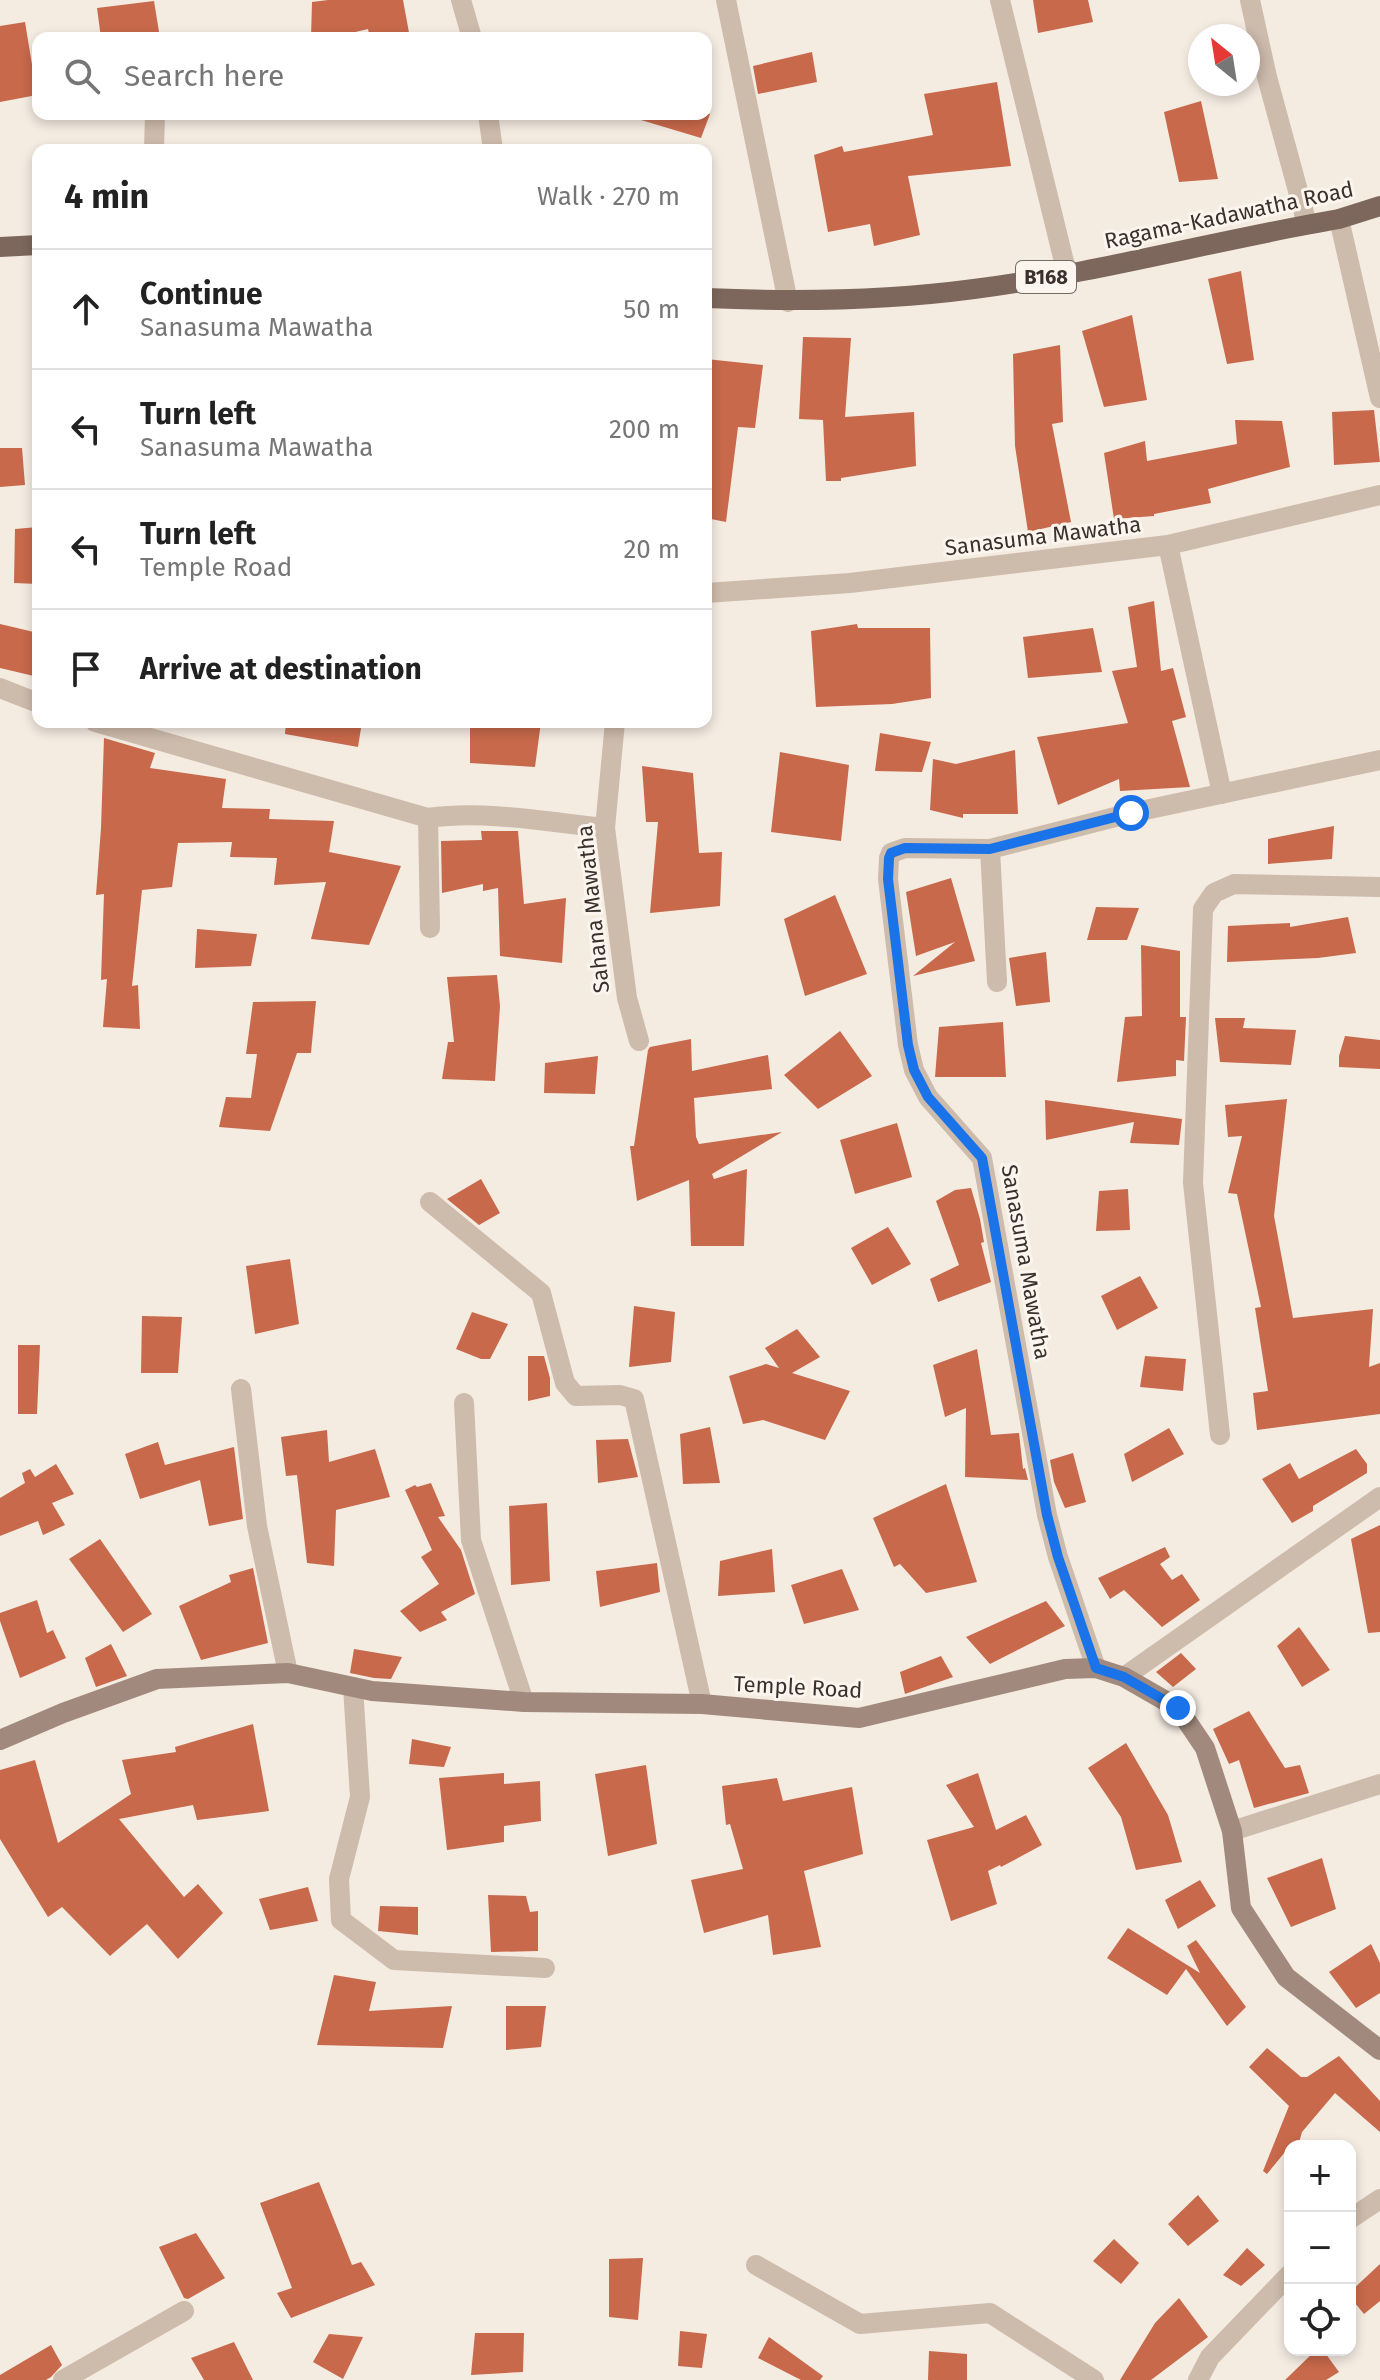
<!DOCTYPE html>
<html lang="en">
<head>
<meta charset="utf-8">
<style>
	body { margin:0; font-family:"Fira Sans",sans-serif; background:#f2f2f2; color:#222 }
	.controls { position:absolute; right:24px; bottom:24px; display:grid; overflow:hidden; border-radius:16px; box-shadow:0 4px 12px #0003 }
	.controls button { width:72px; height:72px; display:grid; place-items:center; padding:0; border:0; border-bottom:2px solid #e0e0e0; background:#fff; color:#222; font:40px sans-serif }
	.compass { position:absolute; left:1188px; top:24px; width:72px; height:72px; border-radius:50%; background:#fff; box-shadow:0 4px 12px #0003; rotate:330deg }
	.stop { position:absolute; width:24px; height:24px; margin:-18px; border:6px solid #1a73e8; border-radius:50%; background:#fff }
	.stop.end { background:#1a73e8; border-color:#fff; box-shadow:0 2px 8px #0008 }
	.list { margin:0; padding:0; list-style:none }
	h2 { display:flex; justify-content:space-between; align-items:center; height:104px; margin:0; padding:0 32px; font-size:34px }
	h2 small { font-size:26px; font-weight:400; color:#767676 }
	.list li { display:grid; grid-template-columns:52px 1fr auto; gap:24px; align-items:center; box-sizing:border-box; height:120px; padding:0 32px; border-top:2px solid #e0e0e0 }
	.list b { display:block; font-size:30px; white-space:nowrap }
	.list p { margin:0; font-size:26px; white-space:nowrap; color:#767676 }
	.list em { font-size:26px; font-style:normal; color:#767676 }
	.icon { flex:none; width:44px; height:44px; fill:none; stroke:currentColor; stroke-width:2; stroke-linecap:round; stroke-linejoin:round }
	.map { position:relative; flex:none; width:1380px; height:2380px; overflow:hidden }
	.search { position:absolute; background:#fff; box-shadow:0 4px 12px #0003; left:32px; top:32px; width:680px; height:88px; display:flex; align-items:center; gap:20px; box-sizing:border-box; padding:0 28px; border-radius:16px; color:#767676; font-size:30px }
	.panel { position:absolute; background:#fff; box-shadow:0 4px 12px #0003; left:32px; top:144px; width:680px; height:584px; border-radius:16px }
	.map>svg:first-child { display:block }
	.building { fill:#c8694b }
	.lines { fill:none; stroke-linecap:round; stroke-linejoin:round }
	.street { stroke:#cdbbac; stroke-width:20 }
	.secondary { stroke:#a18a7d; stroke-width:20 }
	.primary { stroke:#7d675c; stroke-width:20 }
	.route { stroke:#1a73e8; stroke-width:10 }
	.labels { text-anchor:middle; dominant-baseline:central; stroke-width:6; stroke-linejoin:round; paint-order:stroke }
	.shield { fill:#fbf5ee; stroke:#756b66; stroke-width:2 }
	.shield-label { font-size:20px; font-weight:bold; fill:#3b302b }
	.street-label { font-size:22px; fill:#3b302b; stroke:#fbf5ee }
</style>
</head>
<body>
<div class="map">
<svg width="1380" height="2380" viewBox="0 0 1380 2380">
	<rect width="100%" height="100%" fill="#f4ebe1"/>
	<!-- building -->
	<path class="building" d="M328,0H403L410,38H370L368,29L330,38H311L312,2Z
		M1033,0H1088L1093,22L1038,33Z
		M154,1L160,38H101L97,8Z
		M25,22L37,95L0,102V26Z
		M812,52L817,82L758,94L753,66Z
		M997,82L1011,166L908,176L920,235L874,246L870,224L828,232L814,155L842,146L844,152L933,135L924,94Z
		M1201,101L1218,179L1179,182L1164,112Z
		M642,114H710L701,138L641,120Z
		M1241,271L1254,360L1227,364L1208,279Z
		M1132,315L1147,400L1104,407L1082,331Z
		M803,337L851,338L845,417L914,412L916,466L841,478V481H826L823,420L799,419Z
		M1060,345L1063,422L1052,424L1071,522L1028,532L1015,446L1013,354Z
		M706,359L763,365L755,428L738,427L726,522L706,518Z
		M1374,410L1380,462L1334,465L1332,412Z
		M1235,420L1282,421L1290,467L1208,489L1211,503L1154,514V516L1114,519L1104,453L1145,441L1147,461L1237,444Z
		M0,448H22L25,485L0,487Z
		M38,527V584L14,583L15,529Z
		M1154,601L1161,671L1173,668L1186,717L1172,721L1190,787L1120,791L1119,779L1058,805L1037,737L1128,723L1112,671L1137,667L1128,607Z
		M0,624L38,633V677L0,668Z
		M857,624L858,628H930L931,698L892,704L816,707L811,631Z
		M1093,628L1102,672L1028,678L1023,637Z
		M286,722H362L358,747L285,734Z
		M470,722H541L535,767L470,763Z
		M880,733L931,742L922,772L875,771Z
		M104,738L155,753L150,768L226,779L222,808L270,809L269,819L334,821L329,852L401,866L369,945L311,939L326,882L274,885L277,858L230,857L232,842L178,843L172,887L142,890L132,986L138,985L140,1029L103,1027L107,979L101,980L104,894L96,895L101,828Z
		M1015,750L1018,814H963V818L930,810L933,759L956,764Z
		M780,752L849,765L841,841L771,832Z
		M642,766L693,773L699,853L722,852L720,906L650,913L658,822H646Z
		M1334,826L1332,859L1268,864V839Z
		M481,831H518L524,904L566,898L562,963L500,956L498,888L483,891V884L442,893L441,841L482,840Z
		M951,878L975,961L913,976L955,942L916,956L906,892Z
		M835,895L867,974L805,996L784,919Z
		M1096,907L1139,908L1127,940H1087Z
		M1348,917L1356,953L1318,958L1227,962L1228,926L1290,923V927Z
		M197,929L257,934L251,966L195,968Z
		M1141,945L1180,951V1017H1186L1184,1061L1176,1060V1076L1117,1082L1125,1017L1142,1016Z
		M1046,952L1050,1002L1016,1006L1009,958Z
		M497,975L500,1006L495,1081L442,1079L448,1042H454L447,977Z
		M316,1001L311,1053H297L270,1131L219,1127L226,1097L251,1098L257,1054H246L253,1002Z
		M1215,1018H1245L1243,1028L1296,1030L1291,1065L1220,1062Z
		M1003,1022L1006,1077H935L939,1027Z
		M840,1031L872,1076L818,1109L784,1075Z
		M1345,1036L1380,1040V1069L1339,1067V1056Z
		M691,1039L692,1071L768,1055L772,1089L694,1098L696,1137L699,1144L782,1132L712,1174L714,1179L747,1169L744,1246H691L689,1180L637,1201L630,1146H634L648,1050L650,1047Z
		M598,1056L595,1094L544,1093L545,1063Z
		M1287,1099L1274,1216L1293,1318L1373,1309L1369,1367L1380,1363V1414L1257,1430L1253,1393L1268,1391L1255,1308L1261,1307L1237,1194L1228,1193L1242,1136L1228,1137L1225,1105Z
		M1045,1100L1182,1119L1179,1145L1130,1143L1134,1122L1046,1140Z
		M897,1123L912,1177L855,1194L840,1140Z
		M481,1179L500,1213L479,1225L447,1199Z
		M971,1188L980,1219L984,1242L981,1243L991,1282L938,1302L930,1279L959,1265L936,1201L955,1190Z
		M1128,1189L1130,1230L1096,1231L1099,1191Z
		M888,1227L911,1264L872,1285L851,1248Z
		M290,1259L299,1324L255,1334L246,1266Z
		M1140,1276L1158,1308L1117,1330L1101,1296Z
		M634,1306L675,1312L671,1362L629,1367Z
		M472,1312L508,1324L490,1359H481L456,1349Z
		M142,1316L182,1317L178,1373H141Z
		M797,1329L820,1357L792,1373L850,1391L825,1440L763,1420L743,1424L729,1376L766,1364L779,1368L765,1348Z
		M18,1345H40L37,1414H18Z
		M977,1349L991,1435L1019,1433L1023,1469L1025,1468L1028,1480L965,1477L966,1408L945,1417L933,1365Z
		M528,1356H544L550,1378V1396L528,1401Z
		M1145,1356L1186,1359L1183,1391L1140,1387Z
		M710,1427L720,1483L683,1484L680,1434Z
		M1169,1428L1184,1454L1132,1482L1124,1454Z
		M327,1430L329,1462L375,1449L390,1497L336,1510L334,1566L307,1563L297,1475L286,1476L281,1437Z
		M628,1439L638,1477L598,1483L596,1440Z
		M158,1442L165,1465L234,1447L243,1519L209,1526L200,1480L140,1499L125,1454Z
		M1356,1449L1367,1464V1473L1313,1506V1511L1292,1523L1262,1479L1290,1463L1299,1479Z
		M1073,1453L1086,1502L1065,1508L1054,1482L1050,1460Z
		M56,1464L74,1494L52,1503L65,1525L43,1535L38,1521L0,1536V1498L25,1483L22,1473L30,1469L35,1477Z
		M431,1483L445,1516L438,1517L461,1550L475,1594L441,1612L447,1620L420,1632L400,1611L439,1584L421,1557L432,1550L405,1490L415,1485L417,1487Z
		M946,1484L977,1582L926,1593L900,1564L894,1567L873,1518Z
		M547,1503L550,1581L511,1585L509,1506Z
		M1380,1525V1632L1368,1633L1351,1539Z
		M100,1539L152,1614L123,1632L69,1559Z
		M1165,1547L1170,1557L1160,1564L1172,1580L1182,1574L1200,1600L1162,1627L1124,1590L1110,1599L1098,1578Z
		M772,1549L775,1592L718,1596L720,1561Z
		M657,1563L660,1592L600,1607L596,1571Z
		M253,1568L268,1643L201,1660L179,1606L231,1582L229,1575Z
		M842,1569L859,1610L804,1624L791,1585Z
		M37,1600L47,1633L53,1630L66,1658L20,1678L0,1621V1613Z
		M1046,1601L1065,1626L990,1664L966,1637Z
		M1299,1627L1330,1670L1302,1687L1277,1646Z
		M111,1644L127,1676L96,1687L85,1658Z
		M354,1649L402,1657L391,1679L374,1678L350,1673Z
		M1181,1653L1196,1669L1173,1687L1156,1672Z
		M941,1656L953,1677L905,1694L900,1672Z
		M1249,1711L1285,1768L1300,1765L1309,1793L1254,1808L1239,1760L1229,1764L1213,1729Z
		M253,1724L269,1811L197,1820L193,1805L119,1819L184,1897L198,1884L223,1913L178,1959L147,1924L110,1956L62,1907L48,1917L0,1839V1770L35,1760L58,1843L131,1794L122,1760L176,1752L175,1747Z
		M412,1739L451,1747L444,1767L409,1764Z
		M1126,1743L1168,1815L1182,1862L1136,1870L1121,1817L1088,1768Z
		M646,1765L657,1844L608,1856L595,1774Z
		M504,1773V1784L540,1781L541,1821L504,1826V1842L447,1850L439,1778Z
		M978,1773L996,1830L1026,1815L1042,1845L1001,1867L1000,1865L988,1871L997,1904L951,1921L927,1840L974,1827L946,1785Z
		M777,1778L783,1801L852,1787L863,1854L804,1871L821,1947L773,1955L768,1915L704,1933L691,1880L743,1869L730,1824L726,1825L722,1786Z
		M1322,1858L1336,1909L1291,1927L1267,1878Z
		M1200,1880L1216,1906L1178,1929L1165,1900Z
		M308,1887L318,1921L270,1930L259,1899Z
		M488,1895L526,1896L530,1912L538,1911V1951L491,1952Z
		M380,1906L418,1907V1935L378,1931Z
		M1128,1928L1200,1973L1187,1946L1196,1940L1246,2007L1227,2026L1186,1969L1167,1995L1107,1958Z
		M1371,1944L1380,1963V1993L1356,2008L1329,1972Z
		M334,1975L376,1982L369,2011L452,2006L443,2048L317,2045Z
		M506,2006H546L541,2047L506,2050Z
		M1267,2048L1301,2077H1307L1339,2056L1380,2101V2132L1335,2093L1302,2132L1298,2146H1290L1267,2174L1263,2171L1289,2106L1249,2067Z
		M319,2182L352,2265L361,2262L375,2285L291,2318L277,2293L292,2288L260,2203Z
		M1198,2195L1219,2221L1188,2246L1168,2224Z
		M196,2233L225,2278L188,2299L184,2298L159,2247Z
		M1114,2239L1139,2263L1121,2284L1093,2261Z
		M1247,2248L1265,2265L1241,2286L1223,2275Z
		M643,2258L638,2320L609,2317V2259Z
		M1380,2264V2301L1364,2314L1350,2297V2292Z
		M1179,2298L1208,2337L1151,2380H1120L1155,2323Z
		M680,2331L707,2334L702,2368L678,2366Z
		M475,2333H524L523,2372L471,2375Z
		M329,2334L363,2337L343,2379L313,2362Z
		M769,2337L823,2376L820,2380H801L758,2358Z
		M234,2342L253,2380H204L191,2358Z
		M51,2345L62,2365L51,2377L46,2380H0V2375Z
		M1316,2350H1323L1339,2372L1326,2380H1285Z
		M929,2351L967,2354V2380H928Z"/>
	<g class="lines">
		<!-- street -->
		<path class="street" d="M461,0L472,38
			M726,0L788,302
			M1000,0L1067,274
			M1250,0L1267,77L1307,224
			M488,114L493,150
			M154,150L155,114
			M1339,219L1380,398
			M1168,545L1222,794
			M706,593L850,583L1168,545L1380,495
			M0,688L38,703
			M95,722L428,818
			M615,722L605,828L627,998L639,1041
			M990,849L997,982
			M430,928L428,818C487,810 547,822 605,828
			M430,1202L541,1293L565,1383L576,1396L620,1395L634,1399L702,1704
			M241,1389L257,1526L288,1673
			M464,1403L471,1540L524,1702
			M1220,1435L1193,1183L1203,909L1214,893L1234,884L1380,887
			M1096,1668L1058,1557L1047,1515L982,1158L928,1097L914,1070L908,1045L888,879L889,858L891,853L905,848L990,849L1131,813L1380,760
			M1124,1677L1380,1497
			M353,1687L360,1797L339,1879L341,1920L394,1960L545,1968
			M1232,1831L1380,1784
			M1350,2219L1380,2199
			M756,2265L860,2324L990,2313L1094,2380
			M63,2380L184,2311
			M1198,2380L1210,2357L1290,2274"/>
		<!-- secondary -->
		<path class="secondary" d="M0,1740L63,1713L157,1679L288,1673L372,1691L524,1702L702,1704L859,1718L1065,1669L1096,1668L1124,1677L1178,1708L1205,1748L1232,1831L1241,1908L1286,1977L1380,2050"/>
		<!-- primary -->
		<path class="primary" d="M0,247L38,245
			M706,298C796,302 884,301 974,289C1097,273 1217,240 1339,219L1380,206"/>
	</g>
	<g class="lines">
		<!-- route -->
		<path class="route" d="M1131,813L990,849L905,848L891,853L889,858L888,879L908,1045L914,1070L928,1097L982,1158L1047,1515L1058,1557L1096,1668L1124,1677L1178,1708"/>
	</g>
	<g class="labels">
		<!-- shield labels -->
		<rect class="shield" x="1016" y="261" width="60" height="32" rx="6"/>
		<g class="shield-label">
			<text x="1046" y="277">B168</text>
		</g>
		<!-- street labels -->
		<g class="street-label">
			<text transform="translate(1229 215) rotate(-12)">Ragama-Kadawatha Road</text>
			<text transform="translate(1043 536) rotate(-7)">Sanasuma Mawatha</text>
			<text transform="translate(593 909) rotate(-96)">Sahana Mawatha</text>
			<text transform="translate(1026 1262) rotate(80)">Sanasuma Mawatha</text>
			<text transform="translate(798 1687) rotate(3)">Temple Road</text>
		</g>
	</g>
</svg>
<div class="controls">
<button>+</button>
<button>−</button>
<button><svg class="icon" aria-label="locate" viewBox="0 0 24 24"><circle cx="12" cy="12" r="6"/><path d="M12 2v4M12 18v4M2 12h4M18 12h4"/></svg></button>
</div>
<svg class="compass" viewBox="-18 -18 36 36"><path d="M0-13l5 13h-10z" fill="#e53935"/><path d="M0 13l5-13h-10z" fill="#767676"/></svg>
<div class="stop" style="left:1131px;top:813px"></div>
<div class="stop end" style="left:1178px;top:1708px"></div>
<div class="search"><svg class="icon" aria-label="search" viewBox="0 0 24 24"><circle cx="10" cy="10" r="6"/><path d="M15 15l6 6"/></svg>Search here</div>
<section class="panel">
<h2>4 min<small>Walk · 270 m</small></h2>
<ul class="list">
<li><svg class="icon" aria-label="ahead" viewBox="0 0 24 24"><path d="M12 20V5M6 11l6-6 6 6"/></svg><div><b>Continue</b><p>Sanasuma Mawatha</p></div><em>50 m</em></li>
<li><svg class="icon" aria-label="left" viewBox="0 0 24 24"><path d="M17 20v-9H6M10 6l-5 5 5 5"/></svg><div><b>Turn left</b><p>Sanasuma Mawatha</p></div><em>200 m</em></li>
<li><svg class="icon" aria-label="left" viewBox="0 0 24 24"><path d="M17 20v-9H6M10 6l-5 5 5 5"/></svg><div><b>Turn left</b><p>Temple Road</p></div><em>20 m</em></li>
<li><svg class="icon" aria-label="arrive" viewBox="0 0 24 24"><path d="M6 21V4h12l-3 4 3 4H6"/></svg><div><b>Arrive at destination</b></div></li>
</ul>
</section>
</div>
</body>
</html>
